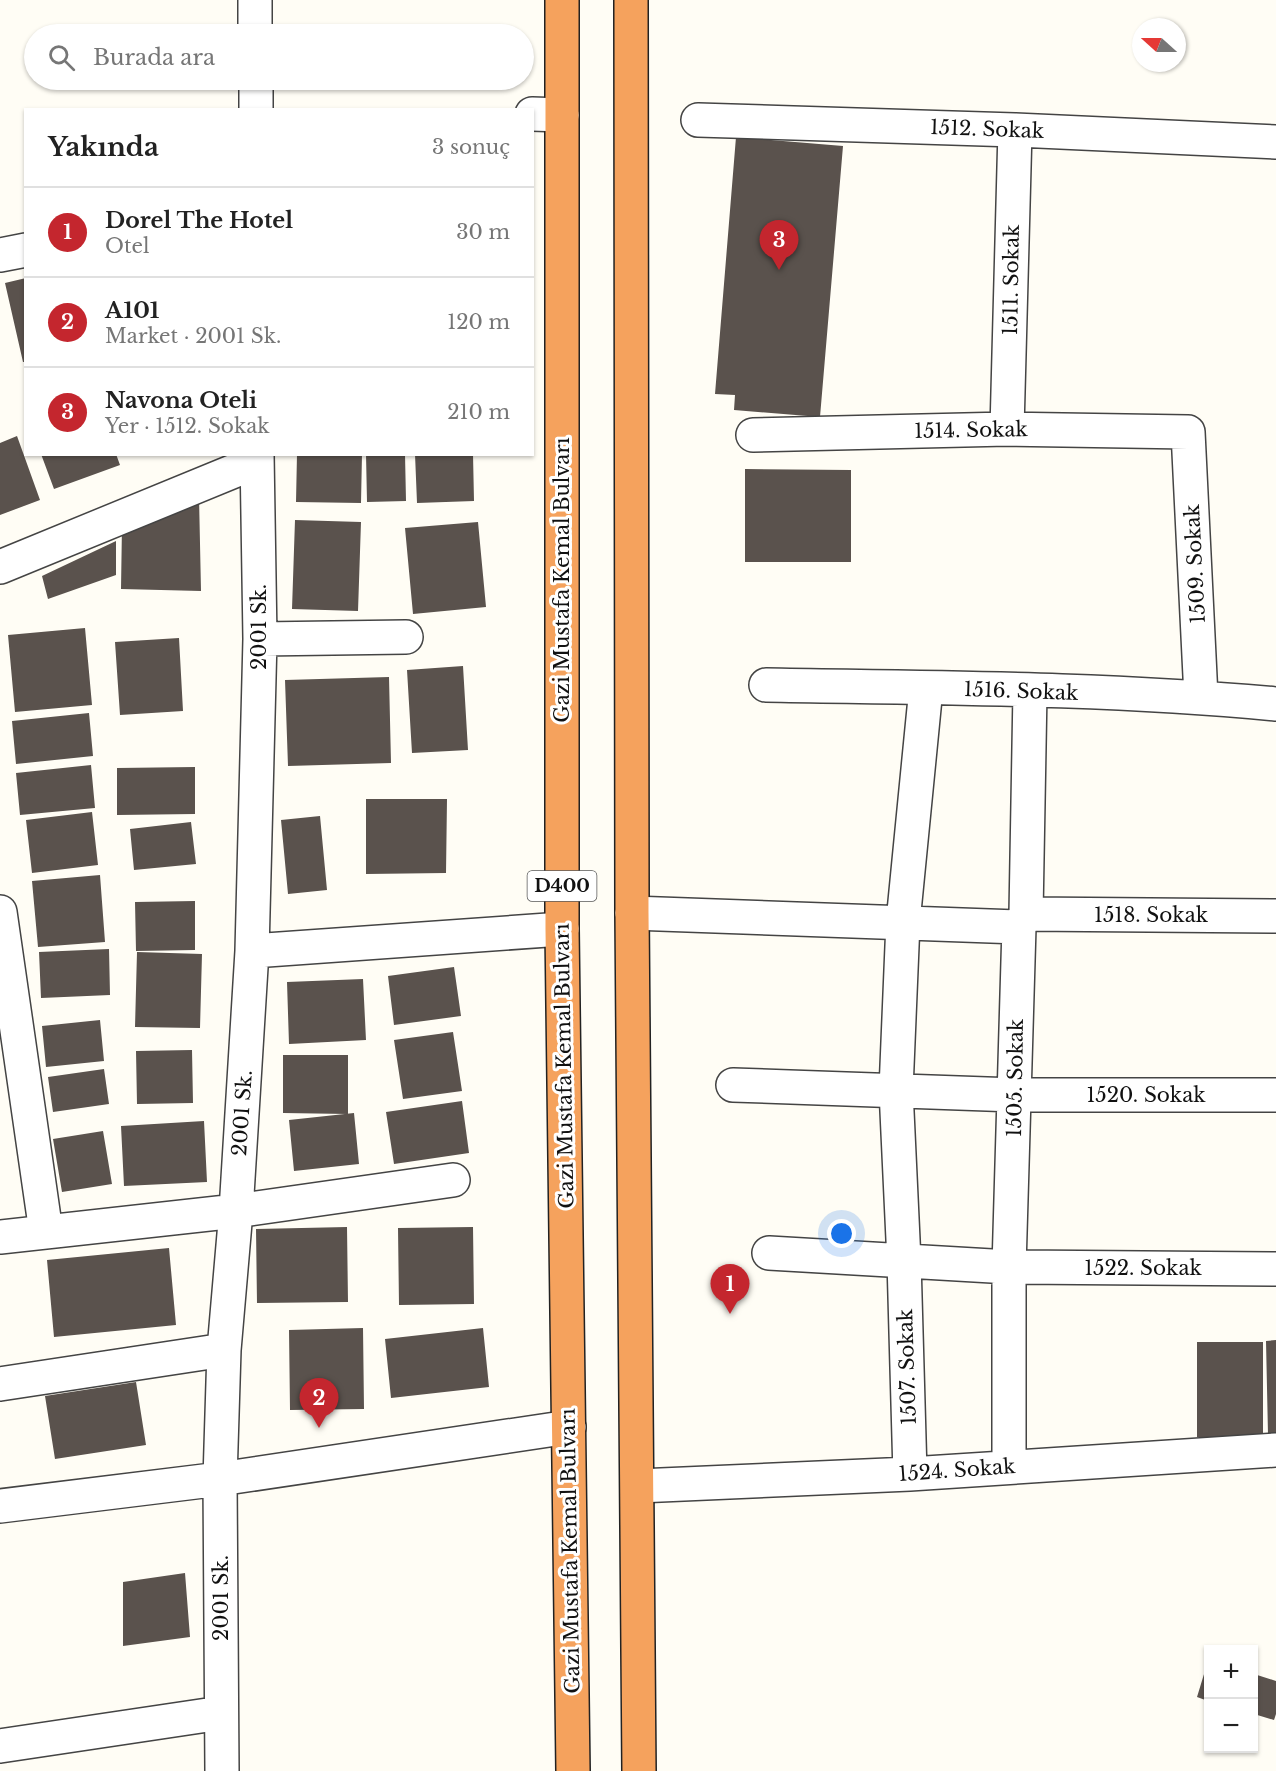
<!DOCTYPE html>
<html lang="tr">
<head>
<meta charset="utf-8">
<style>
	body { margin:0; font-family:"Libre Baskerville",serif; background:#f6f6f6; color:#222 }
	.controls { position:absolute; right:18px; bottom:18px; display:grid; overflow:hidden; border-radius:0px; box-shadow:0 2px 4px #0004 }
	.controls button { width:54px; height:54px; display:grid; place-items:center; padding:0; border:0; border-bottom:2px solid #e0e0e0; background:#fff; color:#222; font:30px sans-serif }
	.compass { position:absolute; left:1132px; top:18px; width:54px; height:54px; border-radius:50%; background:#fff; box-shadow:0 2px 4px #0004; rotate:291deg }
	.you { position:absolute; left:842px; top:1234px; width:21px; height:21px; margin:-15px; border:4px solid #fff; border-radius:50%; background:#1a73e8; box-shadow:0 0 0 9px #1a73e833 }
	.badge { display:grid; place-items:center; width:39px; height:39px; border-radius:50%; background:#c4262e; color:#fff; font-size:20px; font-weight:700 }
	.pin { position:absolute; translate:-50% -50px; filter:drop-shadow(0 2px 3px #0008) }
	.pin::after { content:''; position:absolute; top:32px; width:21px; height:18px; background:inherit; clip-path:polygon(0 0,100% 0,50% 100%) }
	.list { margin:0; padding:0; list-style:none }
	h2 { display:flex; justify-content:space-between; align-items:center; height:78px; margin:0; padding:0 24px; font-size:26px }
	h2 small { font-size:20px; font-weight:400; color:#767676 }
	.list li { display:grid; grid-template-columns:39px 1fr auto; gap:18px; align-items:center; box-sizing:border-box; height:90px; padding:0 24px; border-top:2px solid #e0e0e0 }
	.list b { display:block; font-size:22px; white-space:nowrap }
	.list p { margin:0; font-size:20px; white-space:nowrap; color:#767676 }
	.list em { font-size:20px; font-style:normal; color:#767676 }
	.icon { flex:none; width:33px; height:33px; fill:none; stroke:currentColor; stroke-width:2; stroke-linecap:round; stroke-linejoin:round }
	.map { position:relative; flex:none; width:1276px; height:1771px; overflow:hidden }
	.search { position:absolute; background:#fff; box-shadow:0 2px 4px #0004; left:24px; top:24px; width:510px; height:66px; display:flex; align-items:center; gap:15px; box-sizing:border-box; padding:0 21px; border-radius:33px; color:#767676; font-size:22px }
	.panel { position:absolute; background:#fff; box-shadow:0 2px 4px #0004; left:24px; top:108px; width:510px; height:348px; border-radius:0px }
	.map>svg:first-child { display:block }
	.building { fill:#5a524d }
	.lines { fill:none; stroke-linecap:round; stroke-linejoin:round }
	.minor-casing { stroke:#444; stroke-width:36 }
	.highway-casing { stroke:#222; stroke-width:36 }
	.minor { stroke:#fff; stroke-width:33 }
	.highway { stroke:#f5a25d; stroke-width:33 }
	.labels { text-anchor:middle; dominant-baseline:central; stroke-width:6; stroke-linejoin:round; paint-order:stroke }
	.shield { fill:#fff; stroke:#585858; stroke-width:1.5 }
	.shield-label { font-size:18px; font-weight:bold; fill:#111 }
	.street-label { font-size:20px; fill:#111; stroke:#fff }
</style>
</head>
<body>
<div class="map">
<svg width="1276" height="1771" viewBox="0 0 1276 1771">
	<rect width="100%" height="100%" fill="#fffdf5"/>
	<!-- building -->
	<path class="building" d="M736,137L843,146L820,417L734,410L735,395L715,394Z
		M26,278V362H23L5,283Z
		M17,436L40,500L0,515V443Z
		M41,454H116L120,465L54,489Z
		M297,454H362L361,503L296,502Z
		M366,454H405L406,501L367,502Z
		M415,454H473L474,501L417,503Z
		M745,469L851,470V562H745Z
		M199,496L201,591L121,589L122,525Z
		M295,520L361,522L358,611L292,609Z
		M478,522L486,607L413,614L405,528Z
		M116,541V575L48,599L42,576Z
		M85,628L92,705L15,712L8,635Z
		M179,638L183,711L120,715L115,642Z
		M463,666L468,750L412,753L407,670Z
		M389,677L391,763L288,766L285,680Z
		M89,713L93,756L16,764L12,721Z
		M91,765L95,808L20,815L16,773Z
		M195,767V814L117,815V768Z
		M366,799H447L446,873L366,874Z
		M92,812L98,865L32,873L26,820Z
		M320,816L327,890L288,894L281,820Z
		M191,822L196,864L134,870L130,829Z
		M100,875L105,942L38,947L32,881Z
		M195,901V950L136,951L135,902Z
		M109,949L110,995L41,998L39,952Z
		M137,952L202,954L200,1028L135,1027Z
		M454,967L461,1016L394,1025L388,976Z
		M363,979L366,1040L289,1044L287,982Z
		M100,1020L104,1061L46,1067L42,1026Z
		M453,1032L462,1091L403,1099L394,1040Z
		M192,1050L193,1103L137,1104L136,1051Z
		M283,1055H348V1114L283,1113Z
		M104,1069L109,1104L53,1112L48,1077Z
		M462,1101L469,1153L394,1164L386,1112Z
		M354,1113L359,1164L294,1171L289,1120Z
		M204,1121L207,1182L124,1186L121,1126Z
		M103,1131L112,1184L62,1192L53,1139Z
		M347,1227L348,1302L257,1303L256,1229Z
		M473,1227L474,1304L399,1305L398,1228Z
		M169,1248L176,1325L54,1337L47,1260Z
		M363,1328L364,1409L290,1410L289,1330Z
		M483,1328L489,1387L391,1398L385,1339Z
		M1276,1340V1435H1268L1266,1341Z
		M1197,1342H1263V1437H1197Z
		M136,1382L146,1445L55,1459L45,1396Z
		M185,1573L190,1637L123,1646V1582Z
		M1208,1661V1701L1197,1697Z
		M1254,1674L1276,1681V1714L1274,1720L1254,1714Z"/>
	<g class="lines">
		<defs>
			<path id="minor" d="M255,0V34
				M256,80V110
				M532,114L562,115
				M698,120L1015,130L1276,142
				M0,255L26,250
				M1007,429L1015,130
				M753,435L1007,429L1188,432L1201,697
				M0,567L256,462
				M260,639L406,637
				M766,685C936,688 1107,688 1276,704
				M0,912L46,1232
				M632,913L1019,927
				M1026,914L1276,916
				M252,951L562,929
				M733,1085L1015,1095H1276
				M0,1237L236,1211L453,1180
				M769,1253L1009,1267L1276,1269
				M0,1384L224,1350
				M1009,1467V1267L1019,927L1026,914L1030,691
				M910,1474L904,1261L896,1090L903,922L926,688
				M638,1486L910,1474L1276,1450
				M0,1506L220,1479L569,1427
				M0,1746L221,1713
				M222,1771L220,1479L224,1350L236,1211L252,951L260,639L257,454"/>
			<path id="highway" d="M562,0V929L573,1771
				M631,0L632,913L639,1771"/>
		</defs>
		<!-- minor casing -->
		<use href="#minor" class="minor-casing"/>
		<!-- highway casing -->
		<use href="#highway" class="highway-casing"/>
		<!-- minor -->
		<use href="#minor" class="minor"/>
		<!-- highway -->
		<use href="#highway" class="highway"/>
	</g>
	<g class="labels">
		<!-- shield labels -->
		<rect class="shield" x="527.5" y="871" width="69" height="30" rx="4.5"/>
		<g class="shield-label">
			<text x="562" y="886">D400</text>
		</g>
		<!-- street labels -->
		<g class="street-label">
			<text transform="translate(987 129) rotate(2)">1512. Sokak</text>
			<text transform="translate(1011 280) rotate(-89)">1511. Sokak</text>
			<text transform="translate(971 430) rotate(-1)">1514. Sokak</text>
			<text transform="translate(1195 564) rotate(-93)">1509. Sokak</text>
			<text transform="translate(562 580) rotate(-90)">Gazi Mustafa Kemal Bulvarı</text>
			<text transform="translate(259 627) rotate(-90)">2001 Sk.</text>
			<text transform="translate(1021 691) rotate(2)">1516. Sokak</text>
			<text x="1151" y="915">1518. Sokak</text>
			<text transform="translate(564 1066) rotate(-91)">Gazi Mustafa Kemal Bulvarı</text>
			<text transform="translate(1015 1078) rotate(-89)">1505. Sokak</text>
			<text x="1146" y="1095">1520. Sokak</text>
			<text transform="translate(242 1113) rotate(-86)">2001 Sk.</text>
			<text x="1143" y="1268">1522. Sokak</text>
			<text transform="translate(907 1367) rotate(-92)">1507. Sokak</text>
			<text transform="translate(957 1470) rotate(-4)">1524. Sokak</text>
			<text transform="translate(570 1551) rotate(-91)">Gazi Mustafa Kemal Bulvarı</text>
			<text transform="translate(221 1598) rotate(-90)">2001 Sk.</text>
		</g>
	</g>
</svg>
<div class="controls">
<button>+</button>
<button>−</button>
</div>
<svg class="compass" viewBox="-18 -18 36 36"><path d="M0-13l5 13h-10z" fill="#e53935"/><path d="M0 13l5-13h-10z" fill="#767676"/></svg>
<div class="you"></div>
<div class="pin badge" style="left:730px;top:1314px">1</div>
<div class="pin badge" style="left:319px;top:1428px">2</div>
<div class="pin badge" style="left:779px;top:270px">3</div>
<div class="search"><svg class="icon" aria-label="search" viewBox="0 0 24 24"><circle cx="10" cy="10" r="6"/><path d="M15 15l6 6"/></svg>Burada ara</div>
<section class="panel">
<h2>Yakında<small>3 sonuç</small></h2>
<ul class="list">
<li><span class="badge">1</span><div><b>Dorel The Hotel</b><p>Otel</p></div><em>30 m</em></li>
<li><span class="badge">2</span><div><b>A101</b><p>Market · 2001 Sk.</p></div><em>120 m</em></li>
<li><span class="badge">3</span><div><b>Navona Oteli</b><p>Yer · 1512. Sokak</p></div><em>210 m</em></li>
</ul>
</section>
</div>
</body>
</html>
